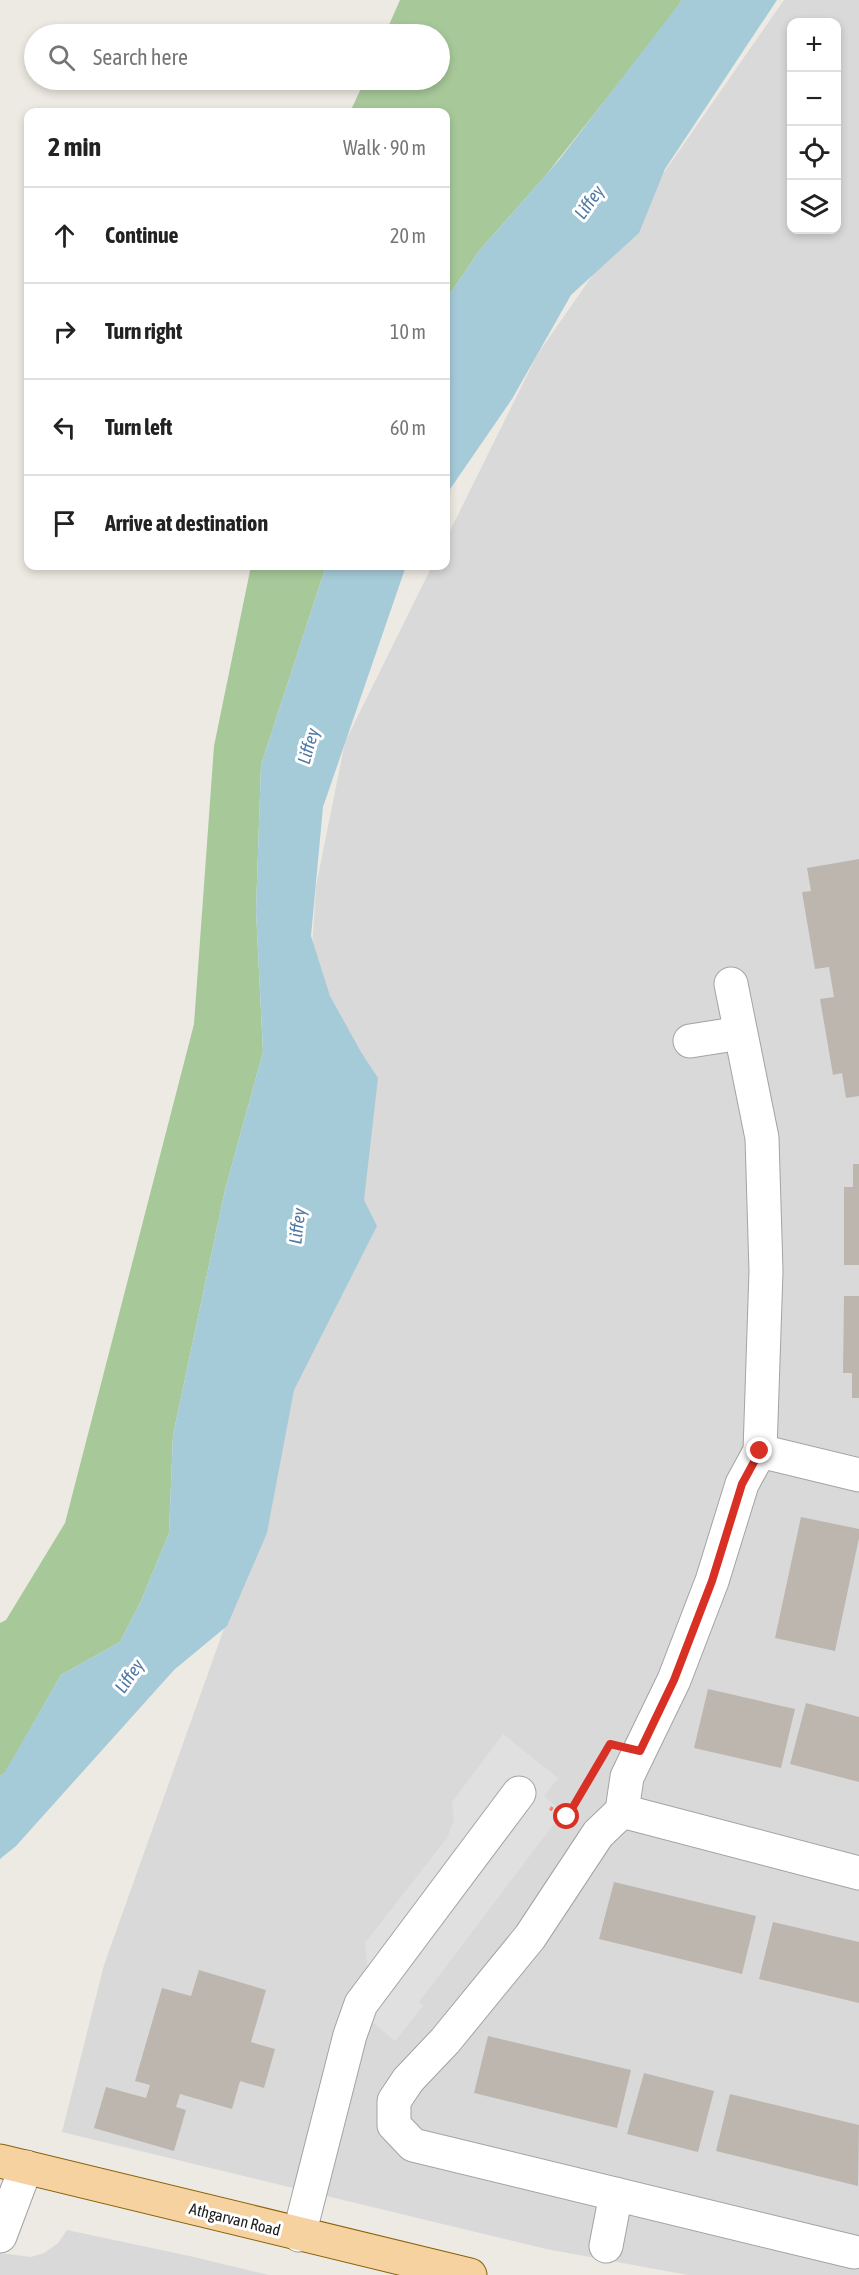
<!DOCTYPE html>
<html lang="en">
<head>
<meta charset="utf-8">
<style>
	body { margin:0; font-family:"Asap Condensed",sans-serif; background:#f6f6f6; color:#222 }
	.controls { position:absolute; right:18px; top:18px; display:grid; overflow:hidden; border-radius:12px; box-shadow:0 3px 9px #0003 }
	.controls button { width:54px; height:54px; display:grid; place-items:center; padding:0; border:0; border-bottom:2px solid #e0e0e0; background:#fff; color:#222; font:30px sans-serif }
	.stop { position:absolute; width:18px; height:18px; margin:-14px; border:4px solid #d93025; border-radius:50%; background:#fff }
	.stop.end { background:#d93025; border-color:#fff; box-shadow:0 2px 6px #0008 }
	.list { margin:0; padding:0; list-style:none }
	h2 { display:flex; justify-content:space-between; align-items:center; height:78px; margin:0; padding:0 24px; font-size:26px }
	h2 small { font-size:20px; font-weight:400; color:#767676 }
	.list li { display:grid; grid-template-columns:39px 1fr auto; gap:18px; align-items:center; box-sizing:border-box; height:96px; padding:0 24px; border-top:2px solid #e0e0e0 }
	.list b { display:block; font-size:22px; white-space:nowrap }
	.list em { font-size:20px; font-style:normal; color:#767676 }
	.icon { flex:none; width:33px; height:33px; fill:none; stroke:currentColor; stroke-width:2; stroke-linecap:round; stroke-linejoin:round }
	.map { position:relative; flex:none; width:859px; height:2275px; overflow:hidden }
	.search { position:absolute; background:#fff; box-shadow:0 3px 9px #0003; left:24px; top:24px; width:426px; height:66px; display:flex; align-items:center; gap:15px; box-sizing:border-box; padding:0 21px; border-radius:33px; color:#767676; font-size:22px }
	.panel { position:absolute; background:#fff; box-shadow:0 3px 9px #0003; left:24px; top:108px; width:426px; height:462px; border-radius:12px }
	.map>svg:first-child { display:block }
	.residential { fill:#dad9d9; fill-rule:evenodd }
	.forest { fill:#a7c99a }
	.parking { fill:#e0e0e0 }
	.water { fill:#a6cbd8 }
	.building { fill:#bdb6af }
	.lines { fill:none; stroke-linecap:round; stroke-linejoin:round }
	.minor-casing { stroke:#a3a3a3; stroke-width:35 }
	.major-casing { stroke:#8a630a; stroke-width:35 }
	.path { stroke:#ef8271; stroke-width:4; stroke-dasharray:3 3; stroke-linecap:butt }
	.minor { stroke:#fff; stroke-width:33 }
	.major { stroke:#f5d2a0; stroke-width:33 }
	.route { stroke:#d93025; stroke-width:8 }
	.labels { text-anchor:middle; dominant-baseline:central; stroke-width:6; stroke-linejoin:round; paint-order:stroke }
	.street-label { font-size:16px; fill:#1c1c1c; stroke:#fff }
	.water-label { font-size:18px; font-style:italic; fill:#5078a5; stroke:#fff }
</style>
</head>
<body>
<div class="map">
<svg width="859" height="2275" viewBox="0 0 859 2275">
	<rect width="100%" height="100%" fill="#edeae3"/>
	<!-- residential -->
	<path class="residential" d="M784,0H859V2275H688L546,2249L62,2132L104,1965L277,1480L316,886L345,742L432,566H446V539L537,355ZM792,22H836V230H792Z
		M67,2230L194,2257L269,2275H0V2253L31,2257L44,2253L58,2243Z"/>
	<!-- forest -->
	<path class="forest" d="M400,0H682L663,27L546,175L479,251L446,300V112H350L365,80H440V34H385Z
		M251,566H326L261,765L256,911L263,1052L225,1190L173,1435L169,1533L141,1601L120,1642L61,1675L5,1773L0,1776V1623L6,1620L65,1523L194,1024L214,746Z"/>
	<!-- parking -->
	<path class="parking" d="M503,1734L558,1778L544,1796L563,1812L419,2002L423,2006L395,2041L347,2001L368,1972L365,1943L447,1838L454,1820L452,1802Z"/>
	<!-- water -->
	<path class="water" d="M682,0H777L665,169L639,233L571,295L512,399L446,495V300L479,251L559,160Z
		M326,566H406L323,807L311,936L330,996L361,1052L378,1078L364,1200L377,1226L294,1390L267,1533L227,1626L174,1670L16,1846L0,1859V1776L5,1772L61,1675L120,1642L141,1601L169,1533L173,1435L225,1190L263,1052L256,911L261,765Z"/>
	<!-- building -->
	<path class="building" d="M859,859V1096L846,1098L842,1073L833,1075L820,999L834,997L829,967L815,969L802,892L811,891L807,868Z
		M853,1164H859V1265H844V1187H853Z
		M844,1296H859V1398H852V1373H843Z
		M801,1517L859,1529V1538L835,1651L775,1638Z
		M708,1689L795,1709L781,1768L694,1748Z
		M806,1703L859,1717V1782L790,1764Z
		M614,1882L756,1916L742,1974L599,1939Z
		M773,1922L859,1942V2003L759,1979Z
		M199,1970L266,1990L251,2042L275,2049L264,2088L240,2081L232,2109L180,2094L176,2107L186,2110L174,2151L94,2128L106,2087L146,2098L150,2085L135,2081L162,1988L191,1996Z
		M488,2036L631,2070L617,2128L474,2093Z
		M644,2073L714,2091L698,2152L627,2134Z
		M730,2094L859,2125L858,2186L716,2151Z"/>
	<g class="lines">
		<defs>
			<path id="minor" d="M731,984L762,1138L766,1271L760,1451L742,1484L712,1581L674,1680L627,1777L622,1811L598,1834L530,1937L445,2041L408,2080L394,2101V2125L413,2145L854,2252
				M690,1041L741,1033
				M760,1451L859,1475
				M622,1811L859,1873
				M299,2235L350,2035L361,2004L519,1793
				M0,2236L26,2167
				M606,2246L616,2194"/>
			<path id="major" d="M0,2161L470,2275"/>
		</defs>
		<!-- minor casing -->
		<use href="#minor" class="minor-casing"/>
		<!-- major casing -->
		<use href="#major" class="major-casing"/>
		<!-- path -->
		<path class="path" d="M574,1805L588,1781
			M550,1808L567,1817"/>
		<!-- minor -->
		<use href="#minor" class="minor"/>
		<!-- major -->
		<use href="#major" class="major"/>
	</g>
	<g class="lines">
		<!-- route -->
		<path class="route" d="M567,1817L610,1744L640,1751L674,1680L712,1581L742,1484L760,1451"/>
	</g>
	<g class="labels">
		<!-- street labels -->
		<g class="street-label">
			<text transform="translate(235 2219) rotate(14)">Athgarvan Road</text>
		</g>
		<!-- water labels -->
		<g class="water-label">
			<text transform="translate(589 202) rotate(-54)">Liffey</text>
			<text transform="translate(308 746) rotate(-74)">Liffey</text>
			<text transform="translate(297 1226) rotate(-83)">Liffey</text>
			<text transform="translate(129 1676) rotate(-55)">Liffey</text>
		</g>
	</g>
</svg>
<div class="controls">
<button>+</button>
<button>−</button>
<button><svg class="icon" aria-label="locate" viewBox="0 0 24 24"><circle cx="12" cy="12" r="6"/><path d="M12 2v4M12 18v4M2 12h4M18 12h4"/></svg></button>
<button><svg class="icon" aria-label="layers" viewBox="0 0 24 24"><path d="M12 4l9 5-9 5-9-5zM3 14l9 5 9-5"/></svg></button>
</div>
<div class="stop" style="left:567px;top:1817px"></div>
<div class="stop end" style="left:760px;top:1451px"></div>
<div class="search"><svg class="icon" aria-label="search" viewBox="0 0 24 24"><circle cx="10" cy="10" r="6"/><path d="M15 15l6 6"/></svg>Search here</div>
<section class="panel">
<h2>2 min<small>Walk · 90 m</small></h2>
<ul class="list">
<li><svg class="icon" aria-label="ahead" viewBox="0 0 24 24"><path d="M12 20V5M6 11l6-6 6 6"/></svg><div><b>Continue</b></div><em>20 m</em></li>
<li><svg class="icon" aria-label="right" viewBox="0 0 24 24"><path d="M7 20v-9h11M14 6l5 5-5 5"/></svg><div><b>Turn right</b></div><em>10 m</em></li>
<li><svg class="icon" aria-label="left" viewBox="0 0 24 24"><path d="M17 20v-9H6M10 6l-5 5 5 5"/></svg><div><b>Turn left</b></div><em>60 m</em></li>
<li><svg class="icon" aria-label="arrive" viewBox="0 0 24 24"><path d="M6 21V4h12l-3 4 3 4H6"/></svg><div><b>Arrive at destination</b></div></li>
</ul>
</section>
</div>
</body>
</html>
